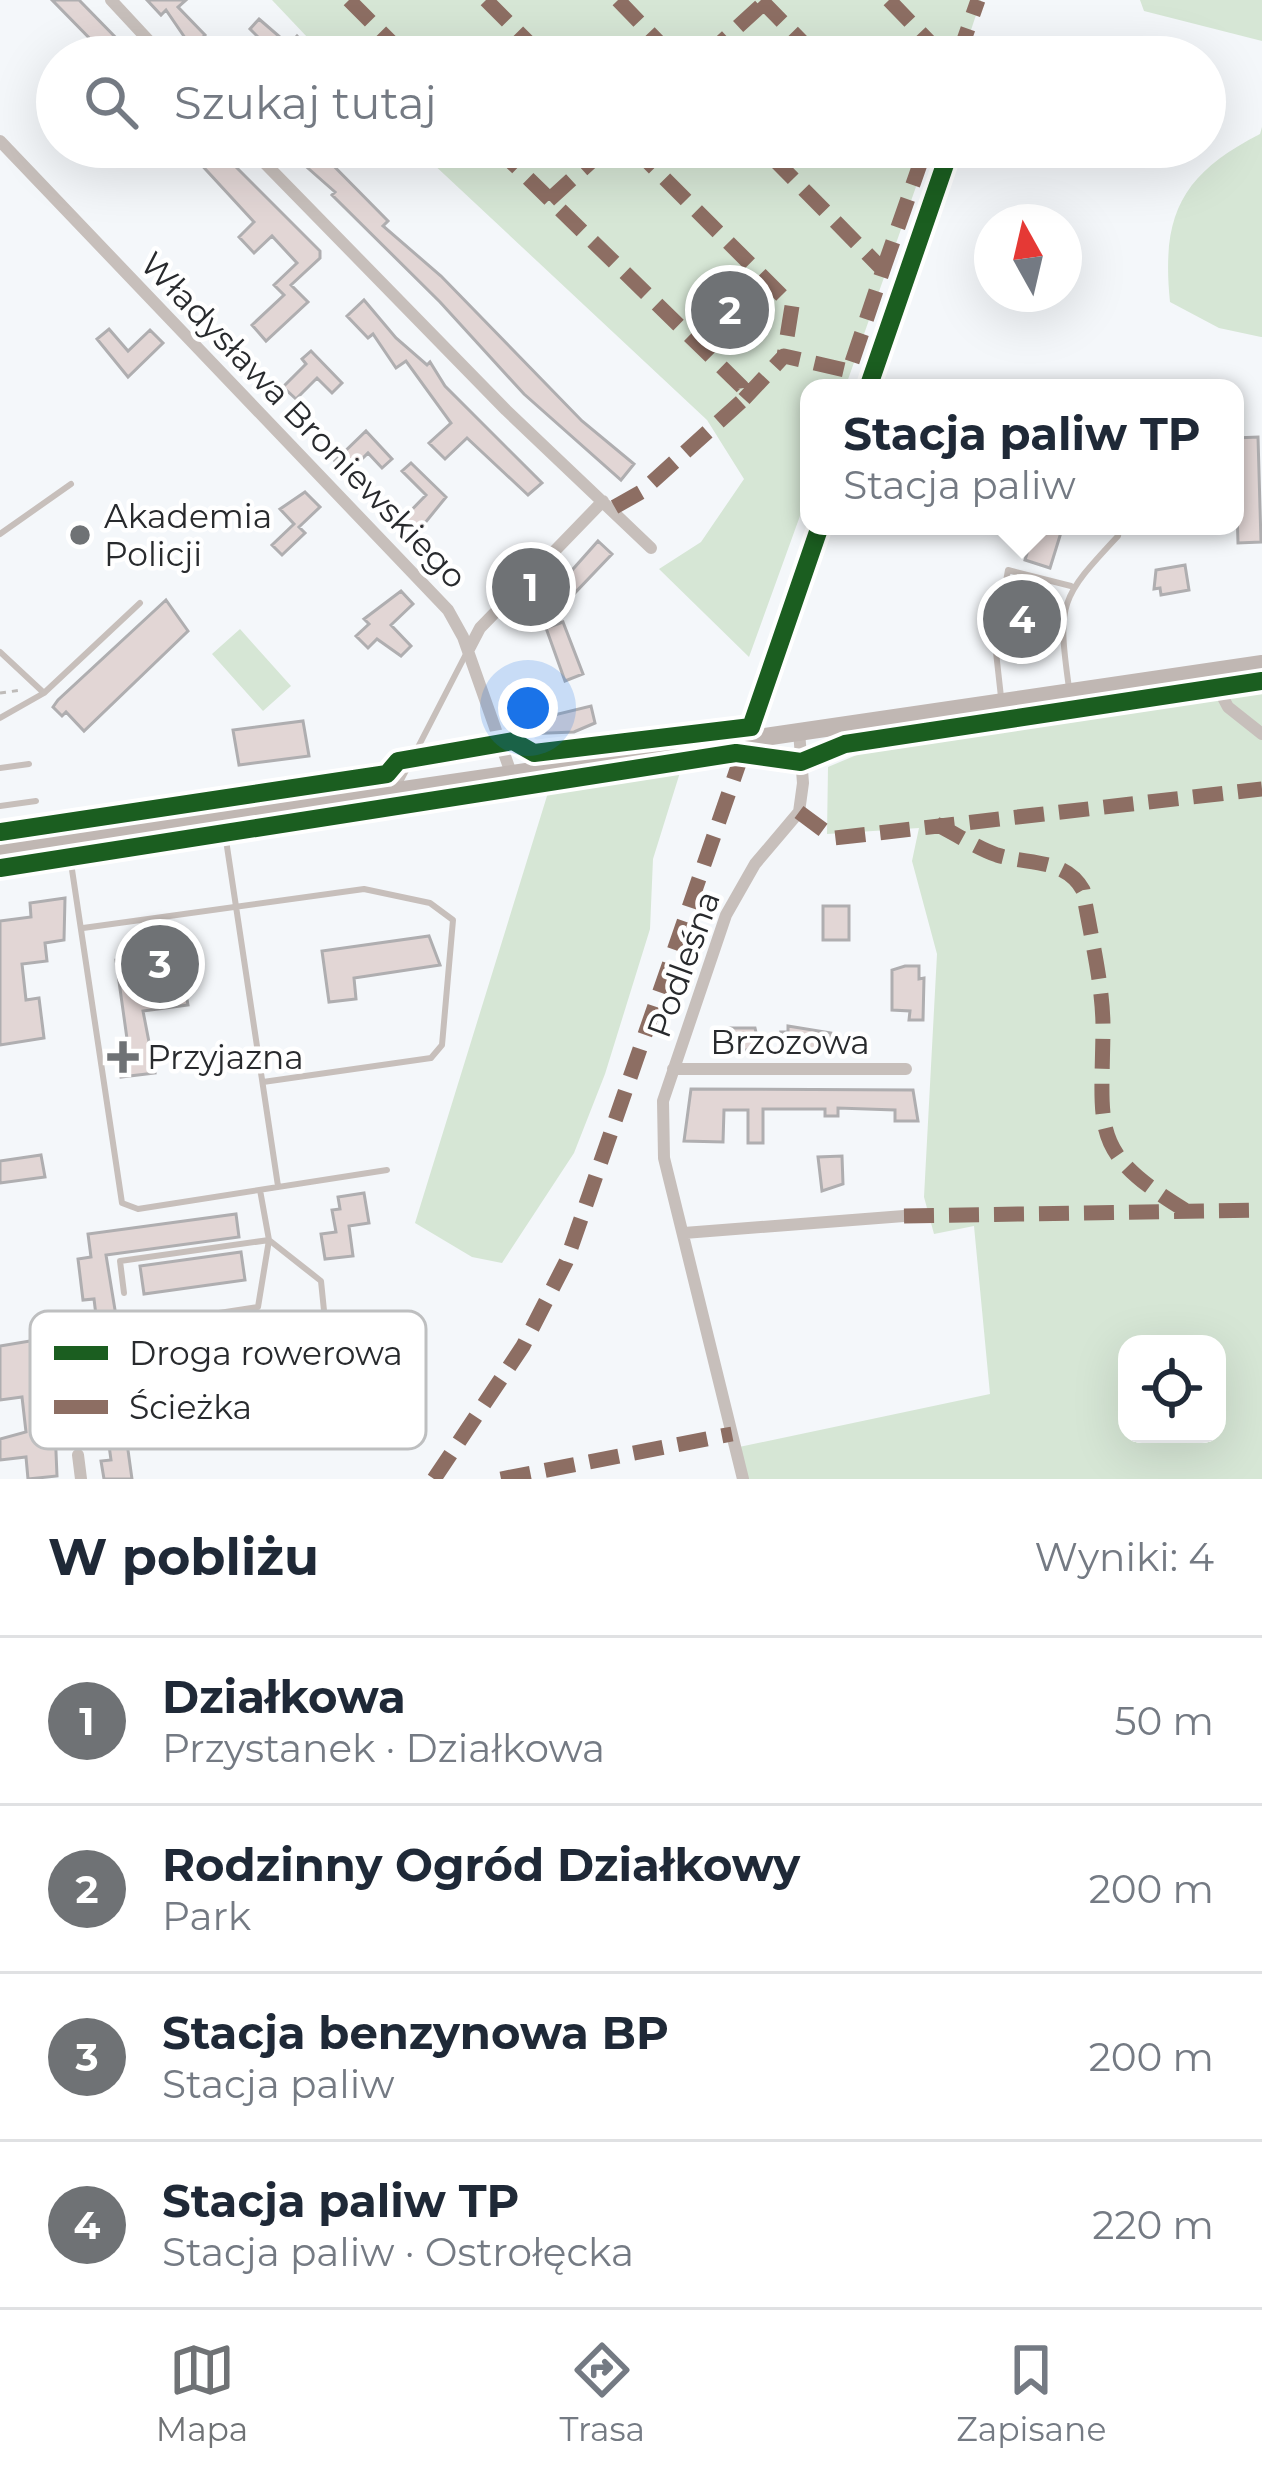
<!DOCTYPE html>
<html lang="pl">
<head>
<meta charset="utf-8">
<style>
	body { margin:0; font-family:Montserrat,sans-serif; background:#f6f6f7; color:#1f2937 }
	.controls { position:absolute; right:36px; bottom:36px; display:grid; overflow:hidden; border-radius:24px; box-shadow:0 12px 48px #0002 }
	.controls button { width:108px; height:108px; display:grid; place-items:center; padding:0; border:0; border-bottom:3px solid #e0e1e3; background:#fff; color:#1f2937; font:60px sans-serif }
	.compass { position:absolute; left:974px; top:204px; width:108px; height:108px; border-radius:50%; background:#fff; box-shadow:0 12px 48px #0002; rotate:352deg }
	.you { position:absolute; left:528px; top:708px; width:42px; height:42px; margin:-30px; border:9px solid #fff; border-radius:50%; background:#1a73e8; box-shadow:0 0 0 18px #1a73e833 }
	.badge { display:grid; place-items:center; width:78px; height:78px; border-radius:50%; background:#6f7275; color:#fff; font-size:39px; font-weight:700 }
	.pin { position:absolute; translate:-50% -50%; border:6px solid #fff; box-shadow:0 3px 12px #0006 }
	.popup { position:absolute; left:800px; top:379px; width:444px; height:156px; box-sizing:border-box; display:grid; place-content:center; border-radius:24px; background:#fff; filter:drop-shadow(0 3px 9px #0005); font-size:39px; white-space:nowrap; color:#747a83 }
	.popup b { font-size:45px; color:#1f2937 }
	.popup::after { content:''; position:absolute; left:50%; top:100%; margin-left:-24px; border:24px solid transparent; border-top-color:#fff }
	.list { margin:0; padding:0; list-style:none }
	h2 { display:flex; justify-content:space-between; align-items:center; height:156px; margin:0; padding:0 48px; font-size:51px }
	h2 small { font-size:39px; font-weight:400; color:#747a83 }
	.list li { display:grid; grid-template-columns:78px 1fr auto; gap:36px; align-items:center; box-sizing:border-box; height:168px; padding:0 48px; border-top:3px solid #e0e1e3 }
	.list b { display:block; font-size:45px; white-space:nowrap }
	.list p { margin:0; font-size:39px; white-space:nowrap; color:#747a83 }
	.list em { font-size:39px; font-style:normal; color:#747a83 }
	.icon { flex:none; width:66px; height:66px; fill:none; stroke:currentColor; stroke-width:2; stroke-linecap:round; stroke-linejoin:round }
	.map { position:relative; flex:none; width:1262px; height:1479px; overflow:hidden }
	.search { position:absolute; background:#fff; box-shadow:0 12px 48px #0002; left:36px; right:36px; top:36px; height:132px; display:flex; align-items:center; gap:30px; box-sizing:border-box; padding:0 42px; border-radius:66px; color:#747a83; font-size:45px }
	.sheet { height:828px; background:#fff }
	nav { display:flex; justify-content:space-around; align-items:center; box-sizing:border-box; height:168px; border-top:3px solid #e0e1e3; background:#fff; font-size:33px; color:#747a83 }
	nav a { display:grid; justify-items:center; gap:6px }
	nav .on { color:#6f7275 }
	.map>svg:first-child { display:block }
	.green { fill:#d6e6d5; fill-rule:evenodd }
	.building { fill:#e2d6d5; stroke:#afaeb0; stroke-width:3 }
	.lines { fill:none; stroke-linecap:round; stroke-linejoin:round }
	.path { stroke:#bebbb9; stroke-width:3; stroke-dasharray:6 6; stroke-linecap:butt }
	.lane { stroke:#c7bfbb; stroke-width:6 }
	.street { stroke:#c7bfbb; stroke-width:12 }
	.primary { stroke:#c0b7b3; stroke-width:18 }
	.quiet { stroke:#8d6e63; stroke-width:15; stroke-dasharray:30 15; stroke-linecap:butt }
	.cycleway-casing { stroke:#fff; stroke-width:26 }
	.cycleway { stroke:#1b5e20; stroke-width:18 }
	.poi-dot { fill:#6f7275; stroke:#fff; stroke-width:4.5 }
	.labels { text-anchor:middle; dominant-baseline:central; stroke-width:9; stroke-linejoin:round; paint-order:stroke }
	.street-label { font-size:33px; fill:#282a2d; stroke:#fff }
	.poi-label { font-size:33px; fill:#282a2d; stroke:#fff; text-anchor:start }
	.key { fill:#fff; stroke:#bebfc0; stroke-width:3 }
	.key-label { font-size:33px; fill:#282a2d }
</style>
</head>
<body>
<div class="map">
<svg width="1262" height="1479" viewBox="0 0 1262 1479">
	<rect width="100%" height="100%" fill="#f4f7fa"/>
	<!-- green -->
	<path class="green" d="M272,0H981L962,57H326Z
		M1140,0H1262V41L1144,11Z
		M1262,127V337H1261L1219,328L1170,302C1161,214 1182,174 1260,134Z
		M415,147H930L845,388H809V491L749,657L659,569L701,542L744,479L707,420Z
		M240,629L291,686L263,711L212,654Z
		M1262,686V1479H748L739,1447L990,1394L974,1226L934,1234L924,1197L937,954L912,861L919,828L827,834L828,767L859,754ZM1127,1344H1217V1434H1127Z
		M682,766L653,859L650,929L605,1074L574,1153L502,1263L472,1257L415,1223L551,783Z"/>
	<!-- building -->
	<path class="building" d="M52,0H79L124,46L108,57Z
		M147,0H186L178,7L205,35L192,48L166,10L161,15Z
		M259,19L289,45L297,36L307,47L303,57H278L250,29Z
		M185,147H216L320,251V258L291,285L308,302L266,341L252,325L284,295L274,285L297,263L272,236L254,253L239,237L254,222Z
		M315,147L388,221L383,226L441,276L582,421L634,464L621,480L524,394L440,302L332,195L335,192L301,162Z
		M364,300L396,338L427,365L430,362L445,386L542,483L528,495L467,438L445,459L429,443L451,423L406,361L396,368L373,334L368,338L347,316Z
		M109,329L128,351L150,330L163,343L128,377L97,339Z
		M311,351L342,383L332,393L317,378L296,399L283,387L306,364L302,359Z
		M366,431L392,459L382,468L368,453L348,473L335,461Z
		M1258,437L1261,542L1238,543L1235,438Z
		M411,463L446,497L412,539L398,524L426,495L402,471Z
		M305,492L320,507L299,527L305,533L282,555L272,545L294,524L280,509Z
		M1035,526H1063L1050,568L1025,560Z
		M598,541L612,554L570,598L558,586Z
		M1185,565L1189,590L1161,595L1160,588L1154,589L1156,570Z
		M1043,588L1046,606L1036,608L1039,630L1034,637L1042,656L1013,660L1016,640L1007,618L1012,593Z
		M401,591L413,604L391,625L411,646L401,656L377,639L368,648L356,636L369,624L364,619Z
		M166,600L188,631L84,731L66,712L62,716L53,707L58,700Z
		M563,622L583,674L565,681L546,628Z
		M591,706L595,723L574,732L524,734L521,723Z
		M303,721L309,756L239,765L233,730Z
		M65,898L64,940L45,943L47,961L22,964L26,1000L39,998L44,1038L0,1045V921L31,917L30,903Z
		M823,906H849V940H823Z
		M173,923L188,1005L143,1011L155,1073L121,1077L118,1055L129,1053L116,960L150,955L147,927Z
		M429,936L440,965L354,978L356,999L329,1002L322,951Z
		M905,966H919V979L924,978L923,1020H909L910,1011L892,1010V970Z
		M788,1026L831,1033V1050L785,1051L781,1032H788Z
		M723,1028H755L760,1050H717Z
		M691,1089L913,1090L918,1121H895V1110L838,1108V1116H825V1109H763V1143H748V1110H724L723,1142L684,1141Z
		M41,1155L45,1177L0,1183V1161Z
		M842,1156L843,1184L822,1191L818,1157Z
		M364,1193L369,1223L349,1226L353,1256L325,1259L321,1234L336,1232L332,1210L340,1209L338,1197Z
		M236,1214L239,1237L106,1255L127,1383L44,1393L49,1428H55L57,1476L28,1479L26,1457L0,1460V1439L26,1432L22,1397L0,1400V1346L54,1337L57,1354L100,1348L94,1299L83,1300L78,1259L91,1257L88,1234Z
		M241,1252L245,1280L144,1294L140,1266Z
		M298,1312L304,1353L286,1356L289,1373L272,1376L276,1403L244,1408L230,1323Z
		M123,1414L132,1479H104L101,1461L111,1460L105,1416Z"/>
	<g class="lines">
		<!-- path -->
		<path class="path" d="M0,693L22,690"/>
		<!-- lane -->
		<path class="lane" d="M0,534L71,484
			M1041,637L1061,634
			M995,643L1008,570L1071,586
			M0,652L44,693
			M1069,688C1057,603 1060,598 1118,536L1120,526
			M1001,697L995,643L1009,642
			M0,718L44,693L140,603
			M0,768L29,764
			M398,786L466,654
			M0,806L36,801
			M223,820L278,1186
			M68,843L122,1203L138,1209L387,1170
			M83,928L364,889L430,903L453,920L442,1045L431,1058L263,1082
			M269,1240L321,1281L328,1350L320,1409L220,1423L206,1315L258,1307Z
			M124,1293L120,1261L269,1240L260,1190"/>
		<!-- street -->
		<path class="street" d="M111,0L164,57
			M0,141L448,610L463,637L511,773
			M249,147L506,410L651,548
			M468,651L480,628L603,501
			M1209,671L1228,707L1262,734
			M673,1069H906
			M684,1233L904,1216
			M78,1455L81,1479
			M743,1479L664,1158L663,1101L726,915L755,864L799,812L803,783L799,731"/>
		<!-- primary -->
		<path class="primary" d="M0,849L1262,664"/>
		<!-- quiet -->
		<path class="quiet" d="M349,0L406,57
			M486,0L543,57
			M618,0L673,57
			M761,0L817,57
			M889,0L944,57
			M705,57L767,0
			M958,57L978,0
			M496,147L742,387L744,399L641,492L611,509
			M633,147L792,306L784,356
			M549,200L607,147
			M883,270L926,147
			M744,399L784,356L849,371L883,270L762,147
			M799,812L834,838L1262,789
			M936,824C956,834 977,848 997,855C1029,865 1065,858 1083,890C1090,934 1103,983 1103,1028C1102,1133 1089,1152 1188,1212
			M904,1216L1262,1210
			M434,1479L523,1346L566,1262L743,752
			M501,1479L732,1434"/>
		<defs>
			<path id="cycleway" d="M868,388L951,147
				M0,832L387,774L398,761L513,741L534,753L751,727L820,526
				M0,868L736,753L801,762L845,744L1262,681"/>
		</defs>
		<!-- cycleway casing -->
		<use href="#cycleway" class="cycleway-casing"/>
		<!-- cycleway -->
		<use href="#cycleway" class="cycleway"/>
	</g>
	<!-- markers -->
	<g class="poi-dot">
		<circle cx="80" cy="535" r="12"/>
		<path d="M117 1039h12v12h12v12h-12v12h-12v-12h-12v-12h12z"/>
	</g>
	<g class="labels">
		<!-- street labels -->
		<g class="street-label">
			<text transform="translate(304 420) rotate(46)">Władysława Broniewskiego</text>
			<text transform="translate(683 964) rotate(-70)">Podleśna</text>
			<text x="790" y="1042">Brzozowa</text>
		</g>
		<!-- poi labels -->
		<g class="poi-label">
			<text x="104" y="516">Akademia<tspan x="104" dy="38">Policji</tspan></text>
			<text x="147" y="1057">Przyjazna</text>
		</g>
	</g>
	<!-- legend -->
	<rect x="30" y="1311" width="396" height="138" rx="18" class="key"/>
	<rect x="54" y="1346" width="54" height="14" fill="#1b5e20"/>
	<rect x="54" y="1400" width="54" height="14" fill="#8d6e63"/>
	<g class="key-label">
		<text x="129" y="1365">Droga rowerowa</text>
		<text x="129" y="1419">Ścieżka</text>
	</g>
</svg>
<div class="controls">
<button><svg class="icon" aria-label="locate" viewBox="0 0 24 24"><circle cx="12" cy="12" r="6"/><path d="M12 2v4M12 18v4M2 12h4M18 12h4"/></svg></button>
</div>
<svg class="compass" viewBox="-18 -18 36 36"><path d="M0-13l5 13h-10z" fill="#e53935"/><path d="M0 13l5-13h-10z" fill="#747a83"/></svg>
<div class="you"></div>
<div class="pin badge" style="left:531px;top:587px">1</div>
<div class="pin badge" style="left:730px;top:310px">2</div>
<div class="pin badge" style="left:160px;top:964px">3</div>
<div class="pin badge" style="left:1022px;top:619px">4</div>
<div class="popup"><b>Stacja paliw TP</b>Stacja paliw</div>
<div class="search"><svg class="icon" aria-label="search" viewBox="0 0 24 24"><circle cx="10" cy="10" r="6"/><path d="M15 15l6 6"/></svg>Szukaj tutaj</div>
</div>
<section class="sheet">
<h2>W pobliżu<small>Wyniki: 4</small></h2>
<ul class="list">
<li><span class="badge">1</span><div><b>Działkowa</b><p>Przystanek · Działkowa</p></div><em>50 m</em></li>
<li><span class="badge">2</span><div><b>Rodzinny Ogród Działkowy</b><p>Park</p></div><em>200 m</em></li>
<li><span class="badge">3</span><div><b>Stacja benzynowa BP</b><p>Stacja paliw</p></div><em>200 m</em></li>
<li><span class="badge">4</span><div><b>Stacja paliw TP</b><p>Stacja paliw · Ostrołęcka</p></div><em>220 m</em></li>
</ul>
</section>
<nav>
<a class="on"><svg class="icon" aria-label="map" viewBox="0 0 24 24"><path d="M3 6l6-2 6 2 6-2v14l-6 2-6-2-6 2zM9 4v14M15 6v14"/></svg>Mapa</a>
<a><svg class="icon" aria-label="directions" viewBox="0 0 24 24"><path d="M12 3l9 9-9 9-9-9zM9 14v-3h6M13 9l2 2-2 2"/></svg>Trasa</a>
<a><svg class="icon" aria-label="saved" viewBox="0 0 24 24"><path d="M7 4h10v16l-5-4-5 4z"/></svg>Zapisane</a>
</nav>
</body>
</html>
